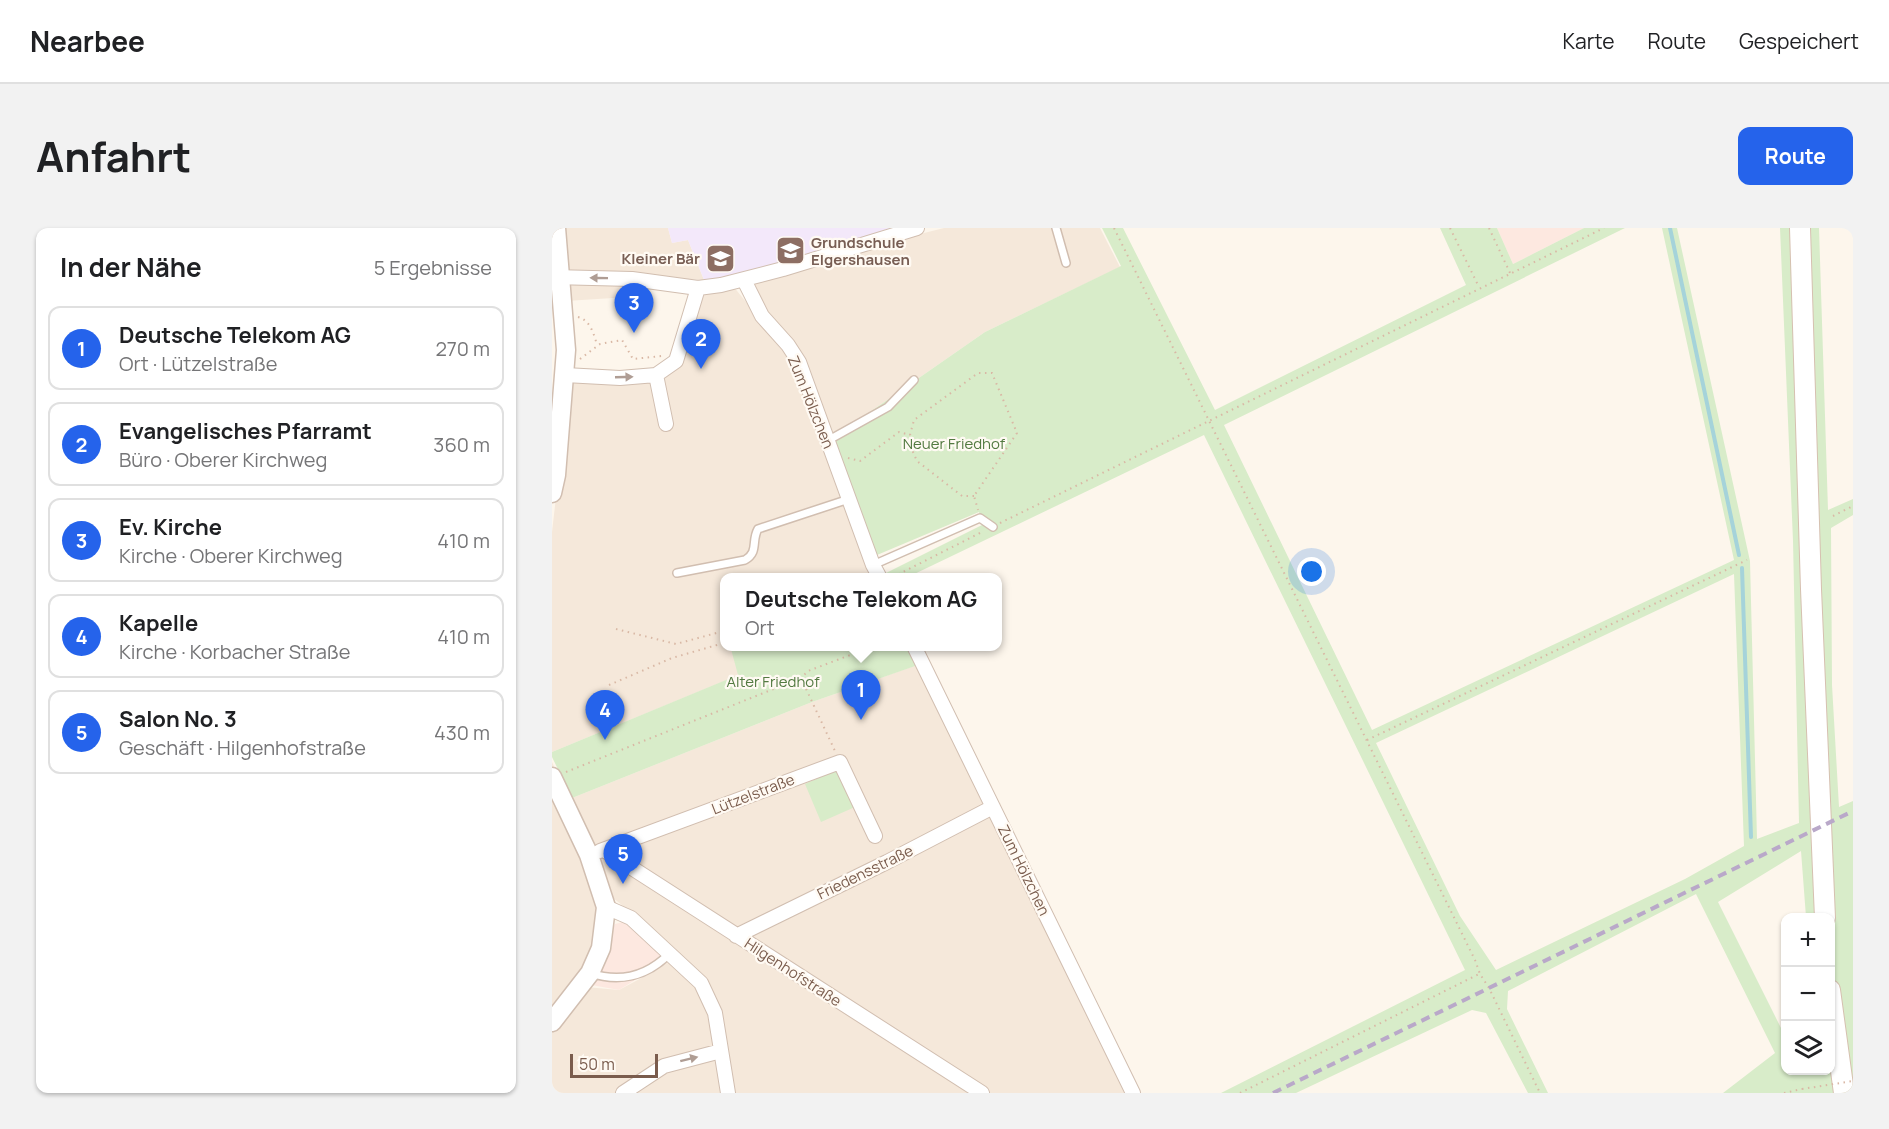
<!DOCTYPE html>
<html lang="de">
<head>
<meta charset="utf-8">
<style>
	body { margin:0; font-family:Manrope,sans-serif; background:#f2f2f2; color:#202124 }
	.controls { position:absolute; right:18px; bottom:18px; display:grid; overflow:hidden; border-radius:12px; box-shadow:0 2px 4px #0004 }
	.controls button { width:54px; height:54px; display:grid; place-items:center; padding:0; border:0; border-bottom:2px solid #e0e0e0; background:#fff; color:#202124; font:30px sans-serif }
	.scale { position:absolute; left:18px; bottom:15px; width:88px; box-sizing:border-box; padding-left:6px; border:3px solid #7a5c4d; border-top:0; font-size:16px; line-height:21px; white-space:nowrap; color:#7a5c4d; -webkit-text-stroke:4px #fffaf3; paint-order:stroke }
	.you { position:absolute; left:760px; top:344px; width:21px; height:21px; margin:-15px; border:4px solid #fff; border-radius:50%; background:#1a73e8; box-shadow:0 0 0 9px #1a73e833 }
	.badge { display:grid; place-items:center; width:39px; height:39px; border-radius:50%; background:#2563eb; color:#fff; font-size:20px; font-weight:700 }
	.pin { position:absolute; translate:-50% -50px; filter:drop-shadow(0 2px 3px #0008) }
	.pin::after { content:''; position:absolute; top:32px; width:21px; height:18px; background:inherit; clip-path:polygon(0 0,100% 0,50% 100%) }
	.popup { position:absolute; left:168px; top:345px; width:282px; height:78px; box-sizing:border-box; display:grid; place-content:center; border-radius:12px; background:#fff; filter:drop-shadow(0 2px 4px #0005); font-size:20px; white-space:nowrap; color:#757577 }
	.popup b { font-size:22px; color:#202124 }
	.popup::after { content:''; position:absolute; left:50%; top:100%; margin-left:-12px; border:12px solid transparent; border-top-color:#fff }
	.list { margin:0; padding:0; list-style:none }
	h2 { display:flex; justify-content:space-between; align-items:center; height:78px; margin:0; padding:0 24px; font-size:26px }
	h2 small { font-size:20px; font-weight:400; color:#757577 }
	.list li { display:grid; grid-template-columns:39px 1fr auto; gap:18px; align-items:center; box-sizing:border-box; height:84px; margin:0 12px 12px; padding:0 12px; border:2px solid #e0e0e0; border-radius:12px }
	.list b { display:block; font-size:22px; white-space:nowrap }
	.list p { margin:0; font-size:20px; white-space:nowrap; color:#757577 }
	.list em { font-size:20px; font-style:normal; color:#757577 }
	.icon { flex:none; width:33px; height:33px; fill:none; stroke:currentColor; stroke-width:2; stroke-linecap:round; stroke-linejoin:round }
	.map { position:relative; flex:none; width:1301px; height:865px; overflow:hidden; border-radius:12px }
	header { display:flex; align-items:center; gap:36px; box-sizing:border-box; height:84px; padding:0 30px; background:#fff; border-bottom:2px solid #e0e0e0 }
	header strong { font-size:28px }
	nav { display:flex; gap:33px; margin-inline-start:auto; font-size:21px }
	.intro { display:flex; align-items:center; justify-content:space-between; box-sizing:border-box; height:144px; padding:0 36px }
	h1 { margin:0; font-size:42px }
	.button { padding:15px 27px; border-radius:12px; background:#2563eb; color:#fff; font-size:21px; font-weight:700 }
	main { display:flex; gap:36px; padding:0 36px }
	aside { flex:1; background:#fff; border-radius:12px; box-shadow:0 2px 4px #0004 }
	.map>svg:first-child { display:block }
	.residential { fill:#f5e8da }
	.commercial { fill:#fde8e0 }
	.education { fill:#f3e8fa }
	.green { fill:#d8ecc9; fill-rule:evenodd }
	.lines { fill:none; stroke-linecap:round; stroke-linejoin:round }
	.stream { stroke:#a5d3da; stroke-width:4 }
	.service-casing { stroke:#d1beb0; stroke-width:10 }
	.minor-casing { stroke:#d1beb0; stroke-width:16 }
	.tertiary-casing { stroke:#d1beb0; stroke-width:21 }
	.secondary-casing { stroke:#d6c0b0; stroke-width:22 }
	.path { stroke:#d9b8a5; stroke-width:2; stroke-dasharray:1.5 4.5; stroke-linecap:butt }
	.service { stroke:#fff; stroke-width:7 }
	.minor { stroke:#fff; stroke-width:14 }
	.tertiary { stroke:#fff; stroke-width:18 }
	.secondary { stroke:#fff; stroke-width:20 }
	.rail { stroke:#b9a8c9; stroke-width:4; stroke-dasharray:9 6; stroke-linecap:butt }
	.path-bridge { stroke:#d9b8a5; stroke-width:2; stroke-dasharray:1.5 4.5; stroke-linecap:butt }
	.oneway { fill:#af9d94 }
	.labels { text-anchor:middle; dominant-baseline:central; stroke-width:4.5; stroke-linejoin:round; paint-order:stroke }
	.education-label { font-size:15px; font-weight:bold; fill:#785e54; stroke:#fffaf3; text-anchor:start }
	.street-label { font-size:15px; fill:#7a5c4d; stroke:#fffaf3 }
	.park-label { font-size:15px; fill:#537a41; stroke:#fffaf3 }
</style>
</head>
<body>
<header>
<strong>Nearbee</strong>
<nav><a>Karte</a><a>Route</a><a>Gespeichert</a></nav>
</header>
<div class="intro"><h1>Anfahrt</h1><a class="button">Route</a></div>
<main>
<aside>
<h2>In der Nähe<small>5 Ergebnisse</small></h2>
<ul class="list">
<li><span class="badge">1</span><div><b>Deutsche Telekom AG</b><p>Ort · Lützelstraße</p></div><em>270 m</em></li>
<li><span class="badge">2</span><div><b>Evangelisches Pfarramt</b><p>Büro · Oberer Kirchweg</p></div><em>360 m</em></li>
<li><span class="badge">3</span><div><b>Ev. Kirche</b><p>Kirche · Oberer Kirchweg</p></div><em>410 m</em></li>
<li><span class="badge">4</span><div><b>Kapelle</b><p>Kirche · Korbacher Straße</p></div><em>410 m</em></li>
<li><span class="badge">5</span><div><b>Salon No. 3</b><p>Geschäft · Hilgenhofstraße</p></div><em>430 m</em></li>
</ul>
</aside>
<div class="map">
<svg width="1301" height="865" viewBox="0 0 1301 865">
	<rect width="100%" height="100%" fill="#fdf6ec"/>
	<!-- residential -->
	<path class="residential" d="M6,0H116L120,15L136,12L152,52L78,48L77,69L14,73Z
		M392,0H548L568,39L433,104L282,209L251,132L187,57L272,30Z
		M181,58L244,135L321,349L172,350V418L187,419L180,421L187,447L0,524V304L18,147L112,146L149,63Z
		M365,437L586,865H0V802L34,759L67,762L93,748L124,726L85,689L56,666L20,570L260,474Z
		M0,534L18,573L54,679L49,720L0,792Z"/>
	<!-- commercial -->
	<path class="commercial" d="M945,0H1032L961,36Z
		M75,693L115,732L67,762L34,756L63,696Z"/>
	<!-- education -->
	<path class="education" d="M116,0H365L174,49L152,52L136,12L120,15Z"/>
	<!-- green -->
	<path class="green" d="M550,0H571L663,182L914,57L888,0H945L961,36L1032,0H1073L672,197L820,502L1182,332L1110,0H1125L1198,333L1205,611L1247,595L1241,313L1228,0H1267L1276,282L1301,271V287L1279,300L1280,457L1287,579L1301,573V865H1171L1223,825L1144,666L956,763L955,781L996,865H976L934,785L920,782L744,865H669L913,742L652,207L354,350L334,349L332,346L430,297L427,284L325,327L282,209L433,104L569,38ZM1182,346L1192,618L1133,651L944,742L908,688L824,515ZM1249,623L1254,689L1278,690V842H1234L1233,808L1166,674Z
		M187,419H356L366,437L260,474L20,570L0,529V524L186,447L179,421Z
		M286,541L303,579L269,594L253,556Z"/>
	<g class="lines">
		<!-- stream -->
		<path class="stream" d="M1118,0L1187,327
			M1190,340L1199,609"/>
		<defs>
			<path id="service" d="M504,0L514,35
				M275,213L336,179L362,152
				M321,337L428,290L441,299
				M125,345L193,332C207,324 199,313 206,301L297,271
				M38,745C68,755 95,748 117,726"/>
			<path id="minor" d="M1,49L80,51L146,60L169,57L231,41L365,0
				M192,52L210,88L236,117L247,134L321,337L328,350
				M13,147L68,150L104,147L124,133L146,60
				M104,147L114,196
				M362,418L581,865
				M52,622L430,865
				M48,623L288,534L323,608
				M54,679L79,690L149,755L163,785L176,865
				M184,708L335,634L441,579
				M71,865L112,838L169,823"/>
			<path id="tertiary" d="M0,265L4,247L14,122L4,0
				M0,549L37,627L54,679L49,720L38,745L0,794"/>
			<path id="secondary" d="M1248,0L1259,361L1273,690
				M1278,762L1292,865"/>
		</defs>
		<!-- service casing -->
		<use href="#service" class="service-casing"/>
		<!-- minor casing -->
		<use href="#minor" class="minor-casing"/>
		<!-- tertiary casing -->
		<use href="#tertiary" class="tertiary-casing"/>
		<!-- secondary casing -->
		<use href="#secondary" class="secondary-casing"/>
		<!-- path -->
		<path class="path" d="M562,0L923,732L928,746L937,760L988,865
			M898,0L927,59
			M937,0L959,47
			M26,89C38,92 42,106 45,117
			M28,131L48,116L70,112L81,131L110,128
			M296,230L308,233L347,204L358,207
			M422,268H410L365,233L361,224L358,207L362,192L426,145H440L465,205L422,268L426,282
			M1281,288L1301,278
			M448,295L1052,0
			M341,349L432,303
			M64,401L124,416L168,404L172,407
			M309,423L320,418
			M249,450L283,523
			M57,457L120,430L172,415
			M815,512L1195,332
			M14,544L249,450L256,443L309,423L310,418
			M688,865L927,746
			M1232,865L1250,861"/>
		<!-- service -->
		<use href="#service" class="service"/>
		<!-- minor -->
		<use href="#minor" class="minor"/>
		<!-- tertiary -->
		<use href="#tertiary" class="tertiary"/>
		<!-- secondary -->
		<use href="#secondary" class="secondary"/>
		<!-- rail -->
		<path class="rail" d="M721,865L1301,583"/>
		<!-- path-bridge -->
		<path class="path-bridge" d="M1250,861L1301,853"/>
	</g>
	<!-- one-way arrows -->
	<defs><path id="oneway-solid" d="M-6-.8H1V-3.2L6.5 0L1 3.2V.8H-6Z" transform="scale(1.5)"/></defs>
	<g class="oneway">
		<use href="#oneway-solid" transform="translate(47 50) rotate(-179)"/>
		<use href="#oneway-solid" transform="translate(72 149) rotate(-2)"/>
		<use href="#oneway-solid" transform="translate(137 831) rotate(-14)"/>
	</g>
	<!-- icons -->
	<defs>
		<symbol id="school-square" viewBox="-11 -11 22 22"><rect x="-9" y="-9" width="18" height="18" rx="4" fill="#8d6e63" stroke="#fffaf3"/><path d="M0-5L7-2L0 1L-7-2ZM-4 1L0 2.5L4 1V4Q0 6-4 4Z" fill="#fff"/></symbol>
	</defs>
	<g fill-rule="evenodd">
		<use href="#school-square" x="222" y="6" width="33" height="33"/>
		<use href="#school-square" x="152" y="14" width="33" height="33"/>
	</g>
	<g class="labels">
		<!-- education labels -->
		<g class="education-label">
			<text x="259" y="14">Grundschule<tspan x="259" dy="17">Elgershausen</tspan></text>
			<text x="148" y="30" text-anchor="end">Kleiner Bär</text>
		</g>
		<!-- street labels -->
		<g class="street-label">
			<text transform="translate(259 174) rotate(68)">Zum Hölzchen</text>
			<text transform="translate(201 566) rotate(-21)">Lützelstraße</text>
			<text transform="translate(472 642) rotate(64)">Zum Hölzchen</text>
			<text transform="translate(313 644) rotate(-26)">Friedensstraße</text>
			<text transform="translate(241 744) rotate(33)">Hilgenhofstraße</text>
		</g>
		<!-- park labels -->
		<g class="park-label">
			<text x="402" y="215">Neuer Friedhof</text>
			<text x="221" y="453">Alter Friedhof</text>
		</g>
	</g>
</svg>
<div class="controls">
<button>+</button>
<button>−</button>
<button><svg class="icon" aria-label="layers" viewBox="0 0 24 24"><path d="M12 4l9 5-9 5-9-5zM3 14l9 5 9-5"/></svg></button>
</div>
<div class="scale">50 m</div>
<div class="you"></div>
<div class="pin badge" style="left:309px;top:492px">1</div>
<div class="popup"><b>Deutsche Telekom AG</b>Ort</div>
<div class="pin badge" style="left:149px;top:141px">2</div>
<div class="pin badge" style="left:82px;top:105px">3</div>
<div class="pin badge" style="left:53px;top:512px">4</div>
<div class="pin badge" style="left:71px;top:656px">5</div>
</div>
</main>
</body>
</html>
